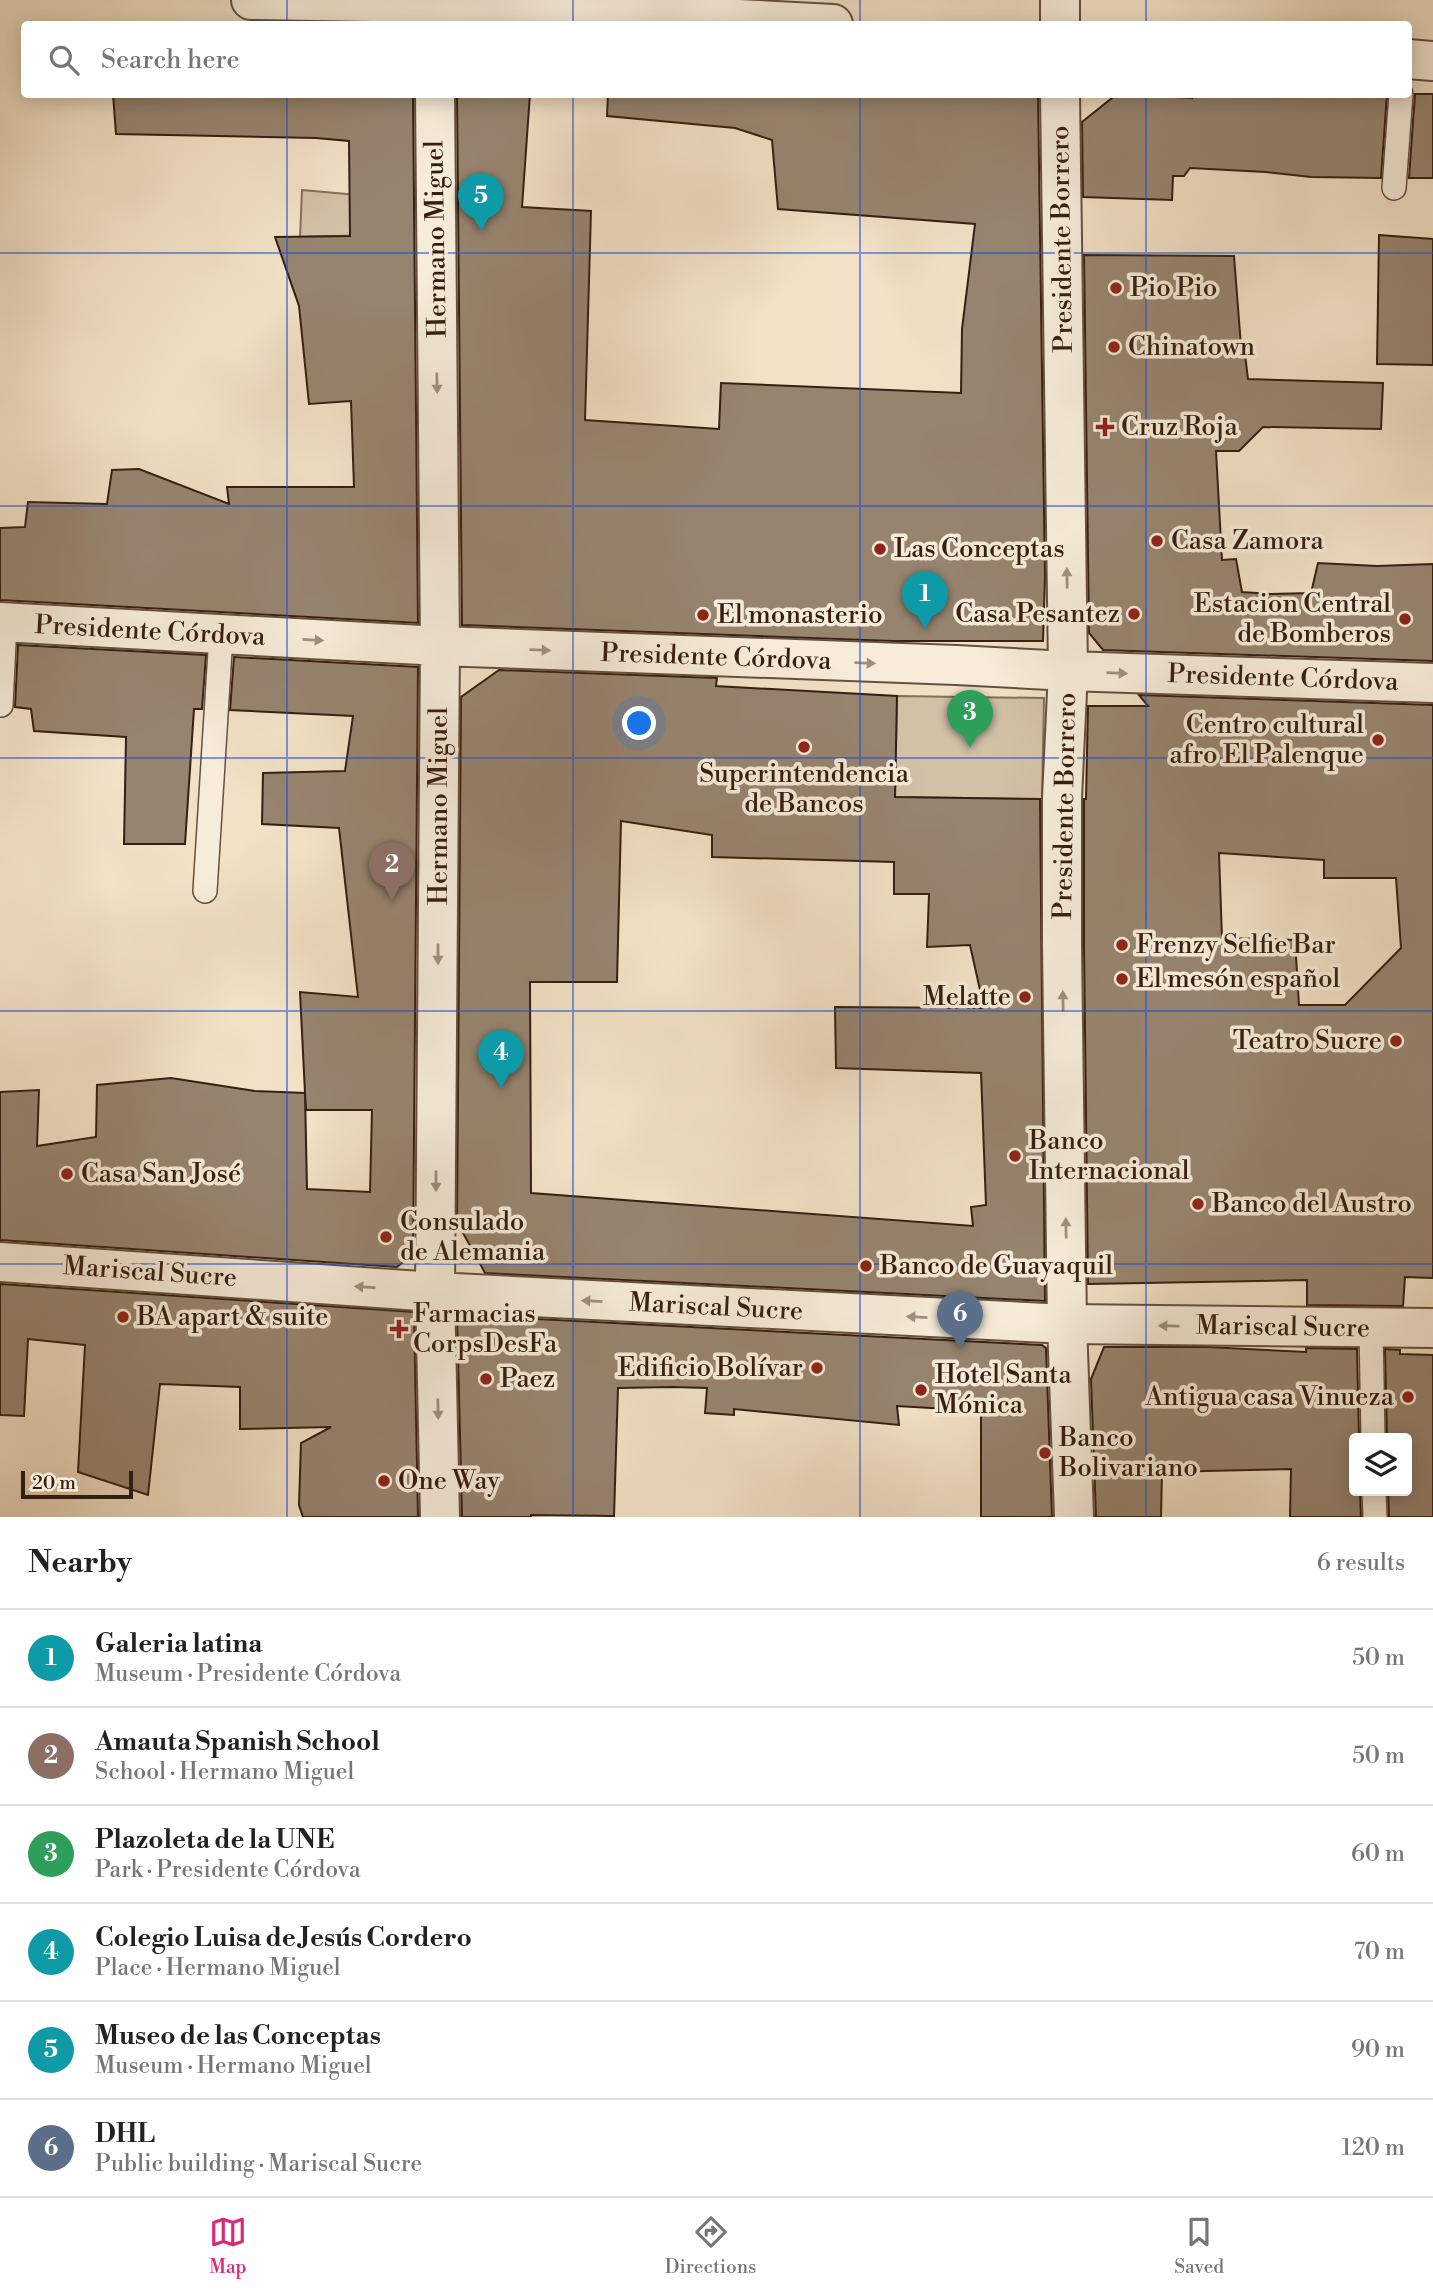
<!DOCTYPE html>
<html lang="en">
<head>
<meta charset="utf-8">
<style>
	body { margin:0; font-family:"Libre Bodoni",serif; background:#f2f2f2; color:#222 }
	.controls { position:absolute; right:21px; bottom:21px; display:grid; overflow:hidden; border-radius:7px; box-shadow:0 4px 18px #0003 }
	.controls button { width:63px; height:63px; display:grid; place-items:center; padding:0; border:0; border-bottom:2px solid #e0e0e0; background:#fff; color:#222; font:35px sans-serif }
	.scale { position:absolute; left:21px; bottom:18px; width:112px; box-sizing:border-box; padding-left:7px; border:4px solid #351f10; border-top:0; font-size:19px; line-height:24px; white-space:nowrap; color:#351f10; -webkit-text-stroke:5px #f7ecda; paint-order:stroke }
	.you { position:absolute; left:640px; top:724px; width:24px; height:24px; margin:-18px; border:5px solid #fff; border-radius:50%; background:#1a73e8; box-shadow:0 0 0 10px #1a73e833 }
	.badge { display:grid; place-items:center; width:46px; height:46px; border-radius:50%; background:#db2777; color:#fff; font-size:23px; font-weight:700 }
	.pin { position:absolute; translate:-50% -58px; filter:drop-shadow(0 2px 4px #0008) }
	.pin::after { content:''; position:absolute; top:37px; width:24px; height:21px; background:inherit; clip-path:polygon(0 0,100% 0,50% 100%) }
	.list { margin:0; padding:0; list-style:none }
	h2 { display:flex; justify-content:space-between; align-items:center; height:91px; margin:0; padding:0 28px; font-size:30px }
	h2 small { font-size:23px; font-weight:400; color:#767676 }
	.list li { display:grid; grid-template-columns:46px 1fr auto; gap:21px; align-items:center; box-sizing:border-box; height:98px; padding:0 28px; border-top:2px solid #e0e0e0 }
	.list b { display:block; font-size:26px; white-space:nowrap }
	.list p { margin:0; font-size:23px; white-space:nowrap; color:#767676 }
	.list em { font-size:23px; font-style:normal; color:#767676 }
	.icon { flex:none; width:38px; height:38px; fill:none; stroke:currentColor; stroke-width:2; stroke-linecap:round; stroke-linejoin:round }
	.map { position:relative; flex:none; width:1433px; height:1517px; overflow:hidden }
	.search { position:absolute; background:#fff; box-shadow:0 4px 18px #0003; left:21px; right:21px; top:21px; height:77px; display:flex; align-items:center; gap:18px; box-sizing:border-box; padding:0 24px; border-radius:7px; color:#767676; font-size:26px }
	.sheet { height:679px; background:#fff }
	nav { display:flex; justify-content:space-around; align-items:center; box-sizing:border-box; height:98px; border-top:2px solid #e0e0e0; background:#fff; font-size:19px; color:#767676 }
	nav a { display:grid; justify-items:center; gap:4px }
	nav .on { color:#db2777 }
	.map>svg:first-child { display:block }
	.green { fill:#d2c0a7; stroke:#84705c; stroke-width:2 }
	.building { fill:#97846f; stroke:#351f10; stroke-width:2; fill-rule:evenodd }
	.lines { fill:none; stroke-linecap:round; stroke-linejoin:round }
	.service-casing { stroke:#64503e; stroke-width:26 }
	.minor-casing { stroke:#64503e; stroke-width:42 }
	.service { stroke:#f7ecda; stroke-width:23 }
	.minor { stroke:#f7ecda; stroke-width:38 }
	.oneway { fill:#a0907f }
	.grid { fill:none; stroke:#1d4ed8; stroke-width:2; stroke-opacity:0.55 }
	.poi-dot { fill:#8f2418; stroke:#f7ecda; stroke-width:2.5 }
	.labels { text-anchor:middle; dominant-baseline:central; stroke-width:7; stroke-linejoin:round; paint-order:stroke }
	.street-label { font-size:26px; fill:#351f10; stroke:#f7ecda }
	.poi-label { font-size:26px; fill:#351f10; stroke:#f7ecda; text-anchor:start }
</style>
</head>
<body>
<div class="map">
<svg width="1433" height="1517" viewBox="0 0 1433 1517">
	<rect width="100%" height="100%" fill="#f2e1c6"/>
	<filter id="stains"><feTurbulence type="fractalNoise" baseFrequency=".00286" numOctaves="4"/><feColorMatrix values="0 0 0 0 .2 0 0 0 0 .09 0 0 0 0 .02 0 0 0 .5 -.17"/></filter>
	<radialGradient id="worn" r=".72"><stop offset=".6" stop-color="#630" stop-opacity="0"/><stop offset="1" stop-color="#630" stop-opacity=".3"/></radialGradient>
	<!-- green -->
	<path class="green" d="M302,190L413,200L414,234L300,237Z
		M897,696L1044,698L1042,799L895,797Z"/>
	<!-- building -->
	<path class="building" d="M113,94H413L418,623L0,600V528L25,527L28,502L107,504L112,470L139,469L229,504L227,487H354L351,401L309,404L299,306L275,237L350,236L349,141L316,138L116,134Z
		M457,94H530L522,207L591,211L585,420L719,429L721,383L961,393L962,329L975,224L778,209L772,140L735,128L607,116L608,94H1038L1045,577L1043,641H892L462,625Z
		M1117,94L1192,98V94H1387L1381,178L1311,177L1266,172L1190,168L1184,176H1173L1172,200L1083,197L1082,122Z
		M1415,94H1433V178H1409Z
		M1379,235L1433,239V365L1377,364Z
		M1084,255L1234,256L1241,346H1244L1248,379L1383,383L1381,429L1263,427L1239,451H1216L1222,560L1236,559L1242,592L1271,594L1311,593L1318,563L1377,566L1433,564V661L1103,650L1089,633Z
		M18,645L206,655L202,709H194L185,844H124L126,737L34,731L31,709L15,707Z
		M234,657L418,667L413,1254L397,1267L0,1240V1092L39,1090L37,1146L96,1137L97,1085L171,1078L255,1091L305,1093L300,992L358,997L339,828L262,824L263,773L345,771L353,716L230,710ZM305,1093L306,1110H372L370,1192L307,1189Z
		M499,670L717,678L716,686L897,696L895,797L1040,799L1045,1301L485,1273L457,1222L461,697ZM621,821L712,835V857L894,862V894H929L927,947L970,945L984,1008L835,1007L836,1068L981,1073L986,1205L971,1207L973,1226L531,1193L530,982H617Z
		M1139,695L1433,705V1278L1405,1277L1403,1306L1307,1305V1280L1088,1284L1084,946V799H1086L1088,706H1148ZM1219,853L1324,860V878H1396L1401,948L1345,1005H1299L1295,940L1222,938Z
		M0,1284L414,1312L418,1517H303L299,1505L301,1443L331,1427L240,1429V1387L160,1384L148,1495L78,1472L85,1345L28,1339L24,1416L0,1415Z
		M457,1315L1042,1345L1046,1348L1052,1517H981V1411L897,1406L899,1425L734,1409V1415L705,1413L707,1388L673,1387L618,1388L614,1516L531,1515V1517H462Z
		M1104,1347H1207L1306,1352V1348L1357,1349L1359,1438H1354V1491H1360L1361,1517H1290L1291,1469L1162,1472L1161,1517H1096L1091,1379Z
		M1385,1349L1400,1350V1354L1433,1355V1517H1389L1388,1491H1407V1438H1387Z"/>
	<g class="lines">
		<defs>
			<path id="service" d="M1394,188L1401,94
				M1,705L5,623
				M205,891L221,635
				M1371,1328L1373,1438
				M1374,1491L1375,1517"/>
			<path id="minor" d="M251,0L434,3L833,24
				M1060,24V0
				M1408,59L1433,61
				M435,94L440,646L435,1292L440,1517
				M1060,94L1068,671L1062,798V946L1067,1324L1074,1517
				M0,622L440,646L956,665L1068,671L1433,683
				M0,1262L435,1292L1067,1324L1433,1328"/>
		</defs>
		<!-- service casing -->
		<use href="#service" class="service-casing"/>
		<!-- minor casing -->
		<use href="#minor" class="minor-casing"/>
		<!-- service -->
		<use href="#service" class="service"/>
		<!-- minor -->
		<use href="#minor" class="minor"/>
	</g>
	<!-- one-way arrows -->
	<defs><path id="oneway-solid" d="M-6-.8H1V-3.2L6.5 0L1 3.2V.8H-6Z" transform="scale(1.75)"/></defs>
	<g class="oneway">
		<use href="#oneway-solid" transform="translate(437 383) rotate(89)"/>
		<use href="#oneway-solid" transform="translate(1067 578) rotate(-91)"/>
		<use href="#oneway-solid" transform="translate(313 640) rotate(3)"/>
		<use href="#oneway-solid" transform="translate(540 650) rotate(2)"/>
		<use href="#oneway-solid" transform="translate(865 663) rotate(2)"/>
		<use href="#oneway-solid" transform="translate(1117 673) rotate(2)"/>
		<use href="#oneway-solid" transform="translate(438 954) rotate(90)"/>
		<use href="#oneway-solid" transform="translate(1063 1001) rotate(-91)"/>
		<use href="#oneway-solid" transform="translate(436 1181) rotate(90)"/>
		<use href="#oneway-solid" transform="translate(1066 1228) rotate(-91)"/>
		<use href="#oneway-solid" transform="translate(365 1287) rotate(-176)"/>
		<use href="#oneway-solid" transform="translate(592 1301) rotate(-177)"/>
		<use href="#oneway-solid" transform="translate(917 1317) rotate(-177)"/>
		<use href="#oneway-solid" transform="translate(1169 1326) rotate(-179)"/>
		<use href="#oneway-solid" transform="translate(438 1409) rotate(89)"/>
	</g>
	<!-- grid -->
	<path class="grid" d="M287,0V24M573,0V24M860,0V24M1146,0V24M287,94V1517M573,94V1517M860,94V1517M1146,94V1517M0,253H1433M0,506H1433M0,758H1433M0,1011H1433M0,1264H1433"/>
	<!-- markers -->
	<g class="poi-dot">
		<circle cx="1116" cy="288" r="7"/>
		<circle cx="1114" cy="347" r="7"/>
		<path d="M1101.5 416.5h7v7h7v7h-7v7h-7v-7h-7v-7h7z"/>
		<circle cx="1157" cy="541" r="7"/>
		<circle cx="880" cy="549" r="7"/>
		<circle cx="1134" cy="614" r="7"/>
		<circle cx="703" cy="615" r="7"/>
		<circle cx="1405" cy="619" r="7"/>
		<circle cx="1378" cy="740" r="7"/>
		<circle cx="804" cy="747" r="7"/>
		<circle cx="1122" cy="945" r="7"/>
		<circle cx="1122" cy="979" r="7"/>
		<circle cx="1025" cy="997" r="7"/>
		<circle cx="1396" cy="1041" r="7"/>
		<circle cx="1015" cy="1156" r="7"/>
		<circle cx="67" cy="1174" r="7"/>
		<circle cx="1198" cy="1204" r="7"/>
		<circle cx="386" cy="1237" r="7"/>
		<circle cx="866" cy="1266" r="7"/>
		<circle cx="123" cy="1317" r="7"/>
		<path d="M395.5 1318.5h7v7h7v7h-7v7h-7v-7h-7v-7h7z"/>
		<circle cx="817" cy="1368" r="7"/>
		<circle cx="486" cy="1379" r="7"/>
		<circle cx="921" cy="1390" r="7"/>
		<circle cx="1408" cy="1397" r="7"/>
		<circle cx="1045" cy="1453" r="7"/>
		<circle cx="384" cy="1481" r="7"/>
	</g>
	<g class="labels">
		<!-- street labels -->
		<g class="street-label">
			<text transform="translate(436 239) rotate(-91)">Hermano Miguel</text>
			<text transform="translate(1062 239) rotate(-91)">Presidente Borrero</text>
			<text transform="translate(150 631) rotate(3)">Presidente Córdova</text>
			<text transform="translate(716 657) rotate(2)">Presidente Córdova</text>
			<text transform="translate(1283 678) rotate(2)">Presidente Córdova</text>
			<text transform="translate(439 806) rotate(-90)">Hermano Miguel</text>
			<text transform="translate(1065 806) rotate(-89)">Presidente Borrero</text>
			<text transform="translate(150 1272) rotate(4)">Mariscal Sucre</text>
			<text transform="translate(716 1307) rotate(3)">Mariscal Sucre</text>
			<text transform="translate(1283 1327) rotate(1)">Mariscal Sucre</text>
		</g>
		<!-- poi labels -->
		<g class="poi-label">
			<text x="1130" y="288">Pio Pio</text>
			<text x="1128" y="347">Chinatown</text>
			<text x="1121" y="427">Cruz Roja</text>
			<text x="1171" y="541">Casa Zamora</text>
			<text x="894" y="549">Las Conceptas</text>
			<text x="1391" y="604" text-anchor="end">Estacion Central<tspan x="1391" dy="30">de Bomberos</tspan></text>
			<text x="1120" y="614" text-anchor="end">Casa Pesantez</text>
			<text x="717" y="615">El monasterio</text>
			<text x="1364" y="725" text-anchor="end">Centro cultural<tspan x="1364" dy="30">afro El Palenque</tspan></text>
			<text x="804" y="774" text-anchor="middle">Superintendencia<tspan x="804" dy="30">de Bancos</tspan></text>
			<text x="1136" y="945">Frenzy Selfie Bar</text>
			<text x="1136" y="979">El mesón español</text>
			<text x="1011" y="997" text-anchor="end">Melatte</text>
			<text x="1382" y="1041" text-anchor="end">Teatro Sucre</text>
			<text x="1029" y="1141">Banco<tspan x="1029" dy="30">Internacional</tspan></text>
			<text x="81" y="1174">Casa San José</text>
			<text x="1212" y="1204">Banco del Austro</text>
			<text x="400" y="1222">Consulado<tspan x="400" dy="30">de Alemania</tspan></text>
			<text x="880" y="1266">Banco de Guayaquil</text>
			<text x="413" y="1314">Farmacias<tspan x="413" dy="30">CorpsDesFa</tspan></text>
			<text x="137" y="1317">BA apart &amp; suite</text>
			<text x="803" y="1368" text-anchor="end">Edificio Bolívar</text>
			<text x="935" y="1375">Hotel Santa<tspan x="935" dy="30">Mónica</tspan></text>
			<text x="500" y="1379">Paez</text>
			<text x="1394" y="1397" text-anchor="end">Antigua casa Vinueza</text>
			<text x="1059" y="1438">Banco<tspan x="1059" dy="30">Bolivariano</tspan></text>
			<text x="398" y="1481">One Way</text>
		</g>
	</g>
	<rect width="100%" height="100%" filter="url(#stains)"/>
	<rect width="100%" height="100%" fill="url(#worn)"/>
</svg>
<div class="controls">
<button><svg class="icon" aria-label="layers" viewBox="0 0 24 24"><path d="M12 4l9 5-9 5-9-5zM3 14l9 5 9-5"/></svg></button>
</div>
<div class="scale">20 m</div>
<div class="you"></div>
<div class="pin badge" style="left:925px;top:629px;background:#0f9aa8">1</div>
<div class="pin badge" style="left:392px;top:900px;background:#8d6e63">2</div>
<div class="pin badge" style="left:970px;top:748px;background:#2e9e5b">3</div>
<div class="pin badge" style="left:501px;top:1088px;background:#0f9aa8">4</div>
<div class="pin badge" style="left:481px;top:231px;background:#0f9aa8">5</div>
<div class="pin badge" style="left:960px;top:1349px;background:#5c6f8a">6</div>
<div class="search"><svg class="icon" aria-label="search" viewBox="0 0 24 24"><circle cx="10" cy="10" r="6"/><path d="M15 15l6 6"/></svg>Search here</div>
</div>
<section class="sheet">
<h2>Nearby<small>6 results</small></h2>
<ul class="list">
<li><span class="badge" style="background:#0f9aa8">1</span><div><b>Galeria latina</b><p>Museum · Presidente Córdova</p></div><em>50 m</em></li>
<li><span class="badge" style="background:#8d6e63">2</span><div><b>Amauta Spanish School</b><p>School · Hermano Miguel</p></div><em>50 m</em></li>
<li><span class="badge" style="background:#2e9e5b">3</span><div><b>Plazoleta de la UNE</b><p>Park · Presidente Córdova</p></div><em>60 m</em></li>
<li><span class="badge" style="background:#0f9aa8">4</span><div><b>Colegio Luisa de Jesús Cordero</b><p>Place · Hermano Miguel</p></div><em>70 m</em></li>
<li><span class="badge" style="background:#0f9aa8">5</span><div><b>Museo de las Conceptas</b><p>Museum · Hermano Miguel</p></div><em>90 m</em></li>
<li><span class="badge" style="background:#5c6f8a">6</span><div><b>DHL</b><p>Public building · Mariscal Sucre</p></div><em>120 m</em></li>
</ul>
</section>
<nav>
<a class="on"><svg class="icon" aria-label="map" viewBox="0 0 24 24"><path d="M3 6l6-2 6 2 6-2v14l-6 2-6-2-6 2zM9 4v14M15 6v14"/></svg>Map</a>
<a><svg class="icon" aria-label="directions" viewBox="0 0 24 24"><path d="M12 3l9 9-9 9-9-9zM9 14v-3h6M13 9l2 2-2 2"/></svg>Directions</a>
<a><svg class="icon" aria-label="saved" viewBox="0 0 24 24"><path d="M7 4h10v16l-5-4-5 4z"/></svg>Saved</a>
</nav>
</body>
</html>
